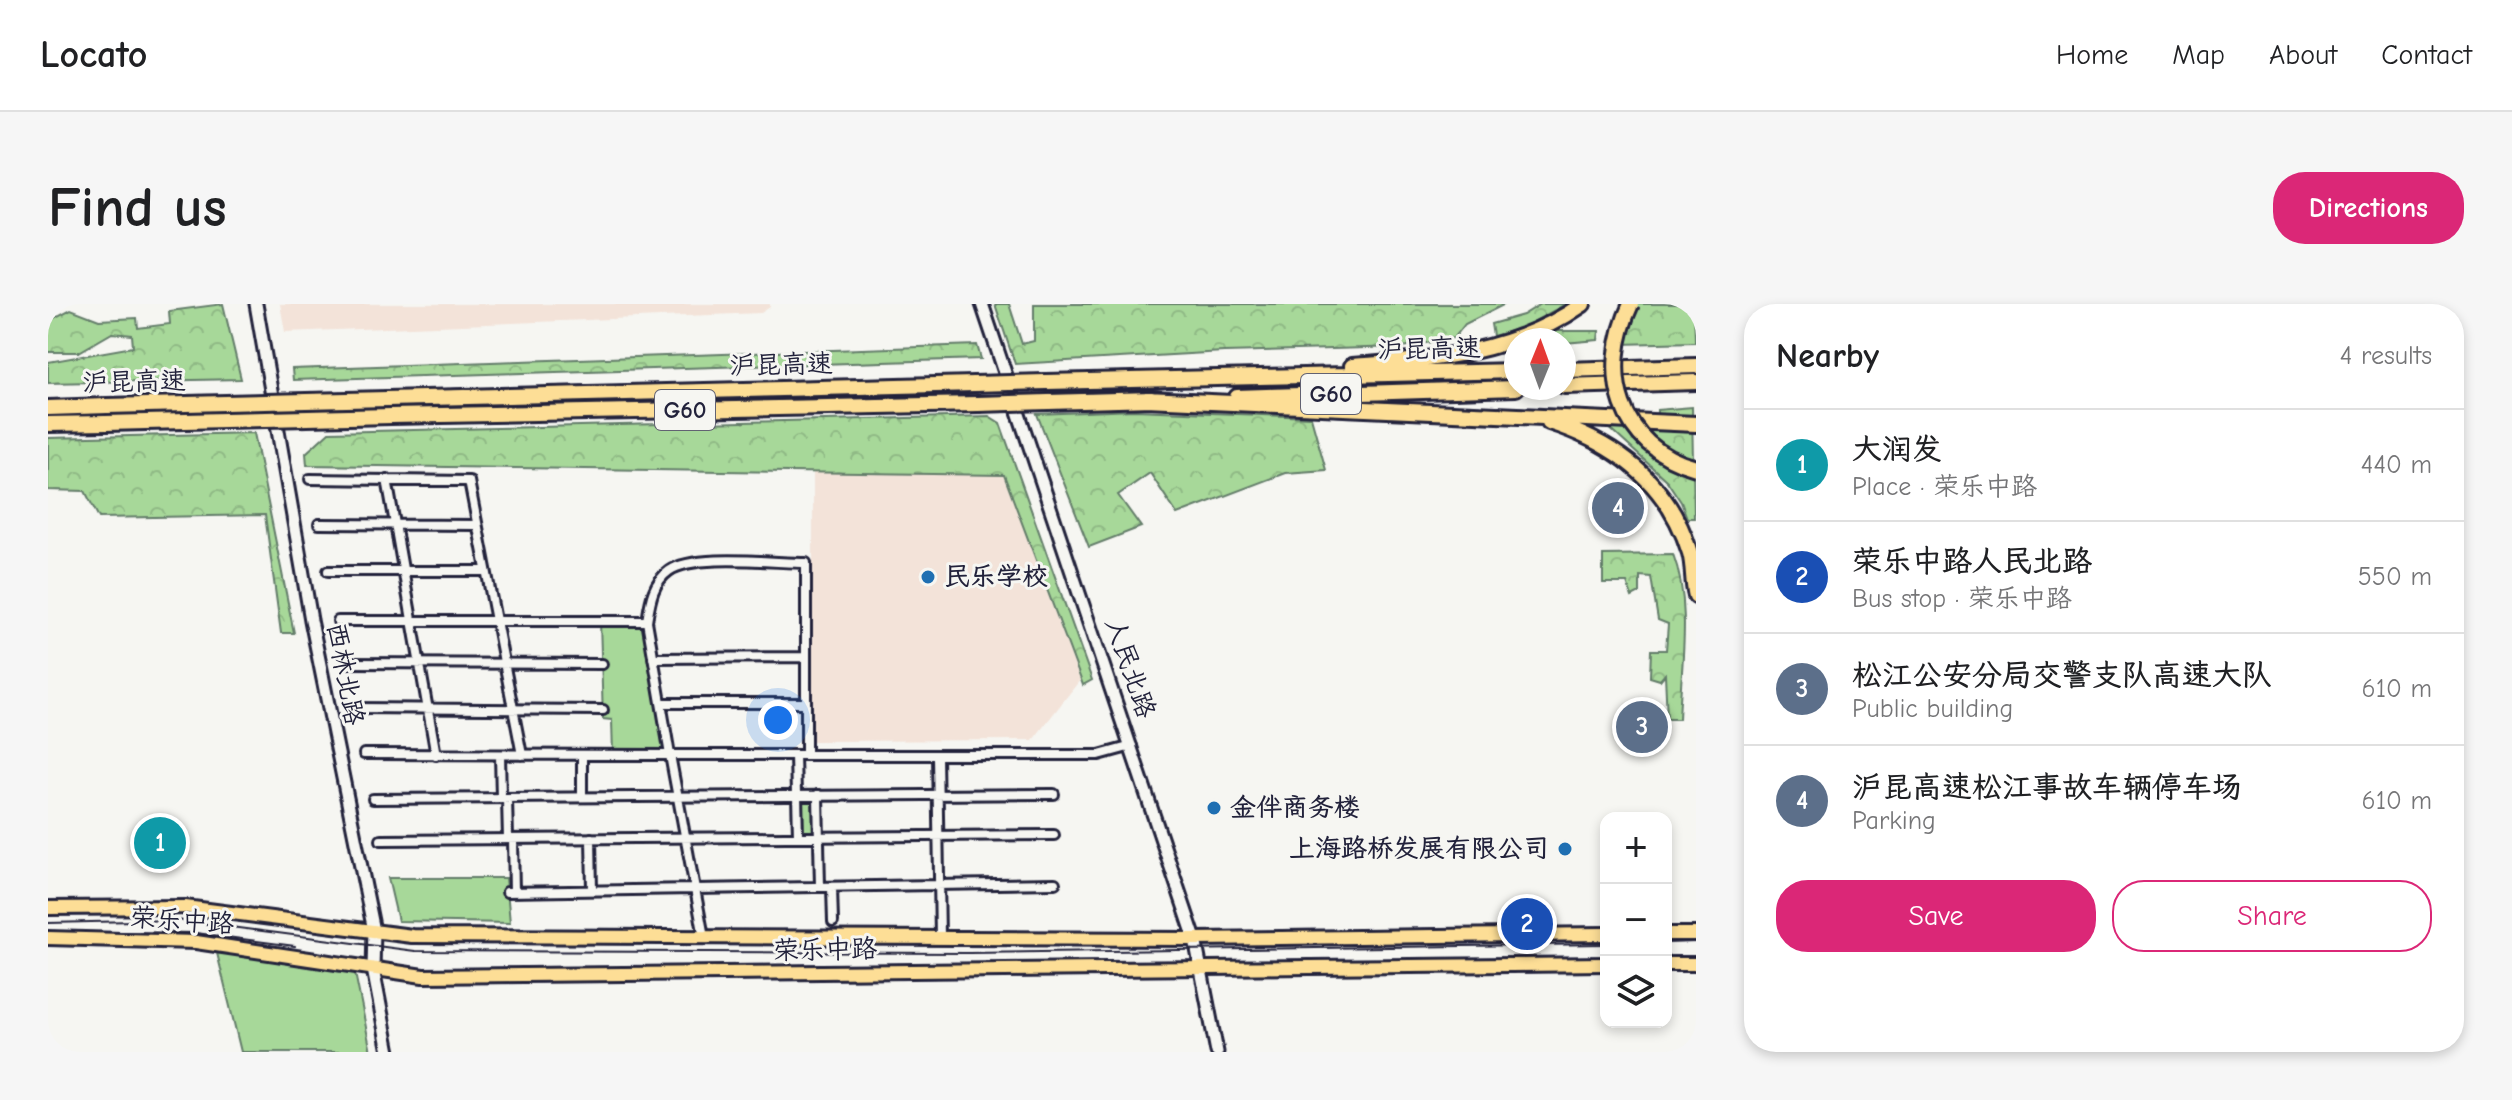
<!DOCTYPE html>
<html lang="en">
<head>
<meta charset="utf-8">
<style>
	body { margin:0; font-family:"Comic Neue","LXGW WenKai TC",sans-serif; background:#f6f6f6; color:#202124 }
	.controls { position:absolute; right:24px; bottom:24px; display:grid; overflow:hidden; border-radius:16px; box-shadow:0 4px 12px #0003 }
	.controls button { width:72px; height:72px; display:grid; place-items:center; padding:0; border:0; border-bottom:2px solid #e0e0e0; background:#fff; color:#202124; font:40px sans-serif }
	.compass { position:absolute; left:1456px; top:24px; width:72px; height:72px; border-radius:50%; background:#fff; box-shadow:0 4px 12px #0003; rotate:1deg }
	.you { position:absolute; left:730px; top:416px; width:28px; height:28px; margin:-20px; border:6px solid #fff; border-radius:50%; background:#1a73e8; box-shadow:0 0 0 12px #1a73e833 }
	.badge { display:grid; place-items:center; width:52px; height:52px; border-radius:50%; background:#db2777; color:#fff; font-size:26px; font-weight:700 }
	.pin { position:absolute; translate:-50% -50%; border:4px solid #fff; box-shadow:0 2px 8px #0006 }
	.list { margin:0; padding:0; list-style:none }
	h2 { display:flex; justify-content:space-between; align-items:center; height:104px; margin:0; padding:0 32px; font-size:34px }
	h2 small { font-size:26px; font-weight:400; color:#757577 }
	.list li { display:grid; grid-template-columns:52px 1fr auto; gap:24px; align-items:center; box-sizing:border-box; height:112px; padding:0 32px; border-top:2px solid #e0e0e0 }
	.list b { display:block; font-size:30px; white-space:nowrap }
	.list p { margin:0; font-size:26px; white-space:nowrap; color:#757577 }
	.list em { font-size:26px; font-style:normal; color:#757577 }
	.actions { display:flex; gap:16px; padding:24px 32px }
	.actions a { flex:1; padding:18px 0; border:2px solid #db2777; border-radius:32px; text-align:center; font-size:28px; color:#db2777 }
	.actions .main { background:#db2777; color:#fff }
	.icon { flex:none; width:44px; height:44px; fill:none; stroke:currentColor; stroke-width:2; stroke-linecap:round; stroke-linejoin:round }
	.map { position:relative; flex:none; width:1648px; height:748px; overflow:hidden; border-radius:32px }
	header { display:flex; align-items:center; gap:48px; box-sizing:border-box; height:112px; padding:0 40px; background:#fff; border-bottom:2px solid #e0e0e0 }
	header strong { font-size:38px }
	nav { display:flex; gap:44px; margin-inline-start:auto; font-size:28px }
	.intro { display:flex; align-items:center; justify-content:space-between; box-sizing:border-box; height:192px; padding:0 48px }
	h1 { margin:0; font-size:56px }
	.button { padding:20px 36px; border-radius:32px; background:#db2777; color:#fff; font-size:28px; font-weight:700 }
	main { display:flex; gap:48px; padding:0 48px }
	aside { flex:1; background:#fff; border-radius:32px; box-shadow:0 4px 12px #0003 }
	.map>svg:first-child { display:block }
	.built { fill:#f3e3d9 }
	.forest { fill:url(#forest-crowns); stroke:#647d6a; stroke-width:2 }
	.green { fill:#a7d899; stroke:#647d6a; stroke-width:2 }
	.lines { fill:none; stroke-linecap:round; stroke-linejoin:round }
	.street-casing { stroke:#22223b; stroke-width:14 }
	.secondary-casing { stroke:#22223b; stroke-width:17 }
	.primary-casing { stroke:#22223b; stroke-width:18 }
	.highway-casing { stroke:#22223b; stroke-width:20 }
	.street { stroke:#f6f6f2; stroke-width:8 }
	.secondary { stroke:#f6f6f2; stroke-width:11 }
	.primary { stroke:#fdde96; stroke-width:12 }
	.highway { stroke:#fdde96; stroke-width:14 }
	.tram { stroke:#22223b; stroke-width:2 }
	.highway-bridge-casing { stroke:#22223b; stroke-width:20; stroke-linecap:butt }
	.highway-bridge { stroke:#fdde96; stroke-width:14 }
	.poi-dot { fill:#1f6fb2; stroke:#f6f6f2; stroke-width:3 }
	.labels { text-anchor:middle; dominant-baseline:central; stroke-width:6; stroke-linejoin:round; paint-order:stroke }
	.shield { fill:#f6f6f2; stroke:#626272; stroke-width:2 }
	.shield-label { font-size:24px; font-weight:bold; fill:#22223b }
	.street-label { font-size:26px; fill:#22223b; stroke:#f6f6f2 }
	.poi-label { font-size:26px; font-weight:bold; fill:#22223b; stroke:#f6f6f2; text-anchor:start }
</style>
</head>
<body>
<header>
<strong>Locato</strong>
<nav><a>Home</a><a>Map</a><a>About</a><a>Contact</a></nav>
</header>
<div class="intro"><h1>Find us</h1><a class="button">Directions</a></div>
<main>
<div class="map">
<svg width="1648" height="748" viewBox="0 0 1648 748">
	<defs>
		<pattern id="forest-crowns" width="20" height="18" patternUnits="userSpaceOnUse" patternTransform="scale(2)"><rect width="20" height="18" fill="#a7d899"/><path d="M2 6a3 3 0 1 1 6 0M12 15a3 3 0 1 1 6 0" fill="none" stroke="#8fb985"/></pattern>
	</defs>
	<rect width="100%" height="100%" fill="#f6f6f2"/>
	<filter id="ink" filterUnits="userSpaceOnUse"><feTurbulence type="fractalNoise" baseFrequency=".0125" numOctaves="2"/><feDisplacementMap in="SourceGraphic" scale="16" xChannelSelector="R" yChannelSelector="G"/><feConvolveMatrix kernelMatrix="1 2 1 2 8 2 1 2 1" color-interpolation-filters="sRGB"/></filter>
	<g filter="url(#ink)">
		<!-- built -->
		<path class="built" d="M232,0H722V3L713,9L237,28Z
			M765,168L956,171L1032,376L985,436L765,437Z"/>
		<!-- forest -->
		<path class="forest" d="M175,0L193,75L0,79V58L85,43L84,31L64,29L31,48H0V17L23,5L51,16L89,14L90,24L122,20L121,7Z
			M947,0H961L974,40L986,37V0H1457L1417,20L1406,34L1355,43L1176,48L967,60Z
			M1493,0H1518L1474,24L1445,32L1443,20L1475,11Z
			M1586,0H1646L1647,38L1573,40Z
			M1505,27H1551L1550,36L1516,39L1509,36Z
			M929,41L933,55L245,76L244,65Z
			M1644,103L1646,214H1639L1633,198L1619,177L1558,121H1609V106Z
			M1087,106L1263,113L1278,166L1237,169L1129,210L1102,169L1070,191L1093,223L1041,243L989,110Z
			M941,112L952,119L1044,376L1035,381L956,171L259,161L258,149L281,128Z
			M206,129L246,329H233L217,211L51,214L37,187L0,186V134Z
			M1625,250C1644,300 1633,362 1631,415H1619L1617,370L1612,376L1602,373L1603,346H1618L1620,320L1610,316L1603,273L1592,272V289L1584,293L1579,279H1555V251Z"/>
		<!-- green -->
		<path class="green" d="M552,317H599L622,451H565L564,416L555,415Z
			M770,491V532H750L749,492Z
			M340,574H458L462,619L350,617Z
			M169,649L211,651L307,669L323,748H193Z"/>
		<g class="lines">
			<defs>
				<path id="street" d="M262,175L421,177L474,451
					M339,175L388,451
					M271,220L429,221
					M280,267H438
					M290,317H599L622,451H1051L1084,442
					M599,317C602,299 604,279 621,267C646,249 726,259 758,259V451
					M605,354L758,353
					M298,359L554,360
					M613,399H758
					M307,404L555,406
					M316,450L622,451L656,633
					M452,451L453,494
					M534,451V493
					M747,451L748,491
					M889,451L892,634
					M749,491L750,532
					M770,491L772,583
					M459,494L460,535
					M325,495L1006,490
					M543,534L544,586
					M465,535L466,588
					M333,536L1006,531
					M784,583L785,618
					M459,588L1007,579"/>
				<path id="secondary" d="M208,0L263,316L326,627L325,665L341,748
					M934,0L1147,635L1169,748"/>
				<path id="primary" d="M0,604L137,603L364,632L1147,635L1558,630
					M1618,630H1648
					M0,634L148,638L375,672L1558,660
					M1618,660H1648"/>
				<path id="highway" d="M1304,62C1386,56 1466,49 1535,0
					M1516,66L1648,62
					M998,78L1468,67
					M1516,82L1648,78
					M1189,93L1468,84
					M339,95L926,80
					M1098,95L1648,120
					M1000,98L1104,95
					M0,104L59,102
					M343,112L930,100
					M1501,118C1567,139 1621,179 1642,249C1646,263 1644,278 1648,292
					M0,120L58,119"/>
			</defs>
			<!-- street casing -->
			<use href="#street" class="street-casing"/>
			<!-- secondary casing -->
			<use href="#secondary" class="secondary-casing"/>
			<!-- primary casing -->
			<use href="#primary" class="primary-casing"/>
			<!-- highway casing -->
			<use href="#highway" class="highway-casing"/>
			<!-- street -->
			<use href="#street" class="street"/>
			<!-- secondary -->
			<use href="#secondary" class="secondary"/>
			<!-- primary -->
			<use href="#primary" class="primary"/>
			<!-- highway -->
			<use href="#highway" class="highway"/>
			<!-- tram -->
			<path class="tram" d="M0,619L129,616L367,647L921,649L1558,640
				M76,628L148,629L247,642
				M1618,639L1648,638"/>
			<defs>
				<path id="highway-bridge" d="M1583,0C1551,68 1570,143 1648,164
					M926,80L998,78
					M930,100L1000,98
					M59,102L339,95
					M58,119L343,112"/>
			</defs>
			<!-- highway-bridge casing -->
			<use href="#highway-bridge" class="highway-bridge-casing"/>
			<!-- highway-bridge -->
			<use href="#highway-bridge" class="highway-bridge"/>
		</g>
	</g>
	<!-- markers -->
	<g class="poi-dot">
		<circle cx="880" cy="273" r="8"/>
		<circle cx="1166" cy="504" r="8"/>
		<circle cx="1517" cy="545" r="8"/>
	</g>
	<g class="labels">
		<!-- shield labels -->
		<g class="shield">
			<rect x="1253" y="70" width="60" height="40" rx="6"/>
			<rect x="607" y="86" width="60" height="40" rx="6"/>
		</g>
		<g class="shield-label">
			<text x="1283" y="90">G60</text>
			<text x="637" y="106">G60</text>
		</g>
		<!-- street labels -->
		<g class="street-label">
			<text transform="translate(1381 45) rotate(-1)">沪昆高速</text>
			<text transform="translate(733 61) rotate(-1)">沪昆高速</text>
			<text transform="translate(86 78) rotate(-1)">沪昆高速</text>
			<text transform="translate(1082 364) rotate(71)">人民北路</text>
			<text transform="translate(297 370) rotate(79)">西林北路</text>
			<text transform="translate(134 617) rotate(4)">荣乐中路</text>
			<text transform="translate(777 646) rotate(-1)">荣乐中路</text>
		</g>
		<!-- poi labels -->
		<g class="poi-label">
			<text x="896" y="273">民乐学校</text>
			<text x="1182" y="504">金伴商务楼</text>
			<text x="1501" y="545" text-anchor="end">上海路桥发展有限公司</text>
		</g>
	</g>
</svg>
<div class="controls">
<button>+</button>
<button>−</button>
<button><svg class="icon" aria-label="layers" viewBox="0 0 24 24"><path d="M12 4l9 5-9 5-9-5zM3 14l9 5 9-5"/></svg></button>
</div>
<svg class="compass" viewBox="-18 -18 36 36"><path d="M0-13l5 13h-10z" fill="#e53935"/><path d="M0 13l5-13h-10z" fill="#757577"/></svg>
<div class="you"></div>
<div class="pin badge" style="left:112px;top:539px;background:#0f9aa8">1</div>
<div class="pin badge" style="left:1479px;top:620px;background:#1a4fb4">2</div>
<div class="pin badge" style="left:1594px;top:423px;background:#5c6f8a">3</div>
<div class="pin badge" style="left:1570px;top:204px;background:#5c6f8a">4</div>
</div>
<aside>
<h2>Nearby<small>4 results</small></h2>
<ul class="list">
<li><span class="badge" style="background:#0f9aa8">1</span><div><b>大润发</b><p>Place · 荣乐中路</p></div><em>440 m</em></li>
<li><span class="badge" style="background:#1a4fb4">2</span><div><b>荣乐中路人民北路</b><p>Bus stop · 荣乐中路</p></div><em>550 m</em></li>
<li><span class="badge" style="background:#5c6f8a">3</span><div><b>松江公安分局交警支队高速大队</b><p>Public building</p></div><em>610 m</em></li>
<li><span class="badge" style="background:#5c6f8a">4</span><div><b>沪昆高速松江事故车辆停车场</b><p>Parking</p></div><em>610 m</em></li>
</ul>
<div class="actions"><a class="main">Save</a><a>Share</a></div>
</aside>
</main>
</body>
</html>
